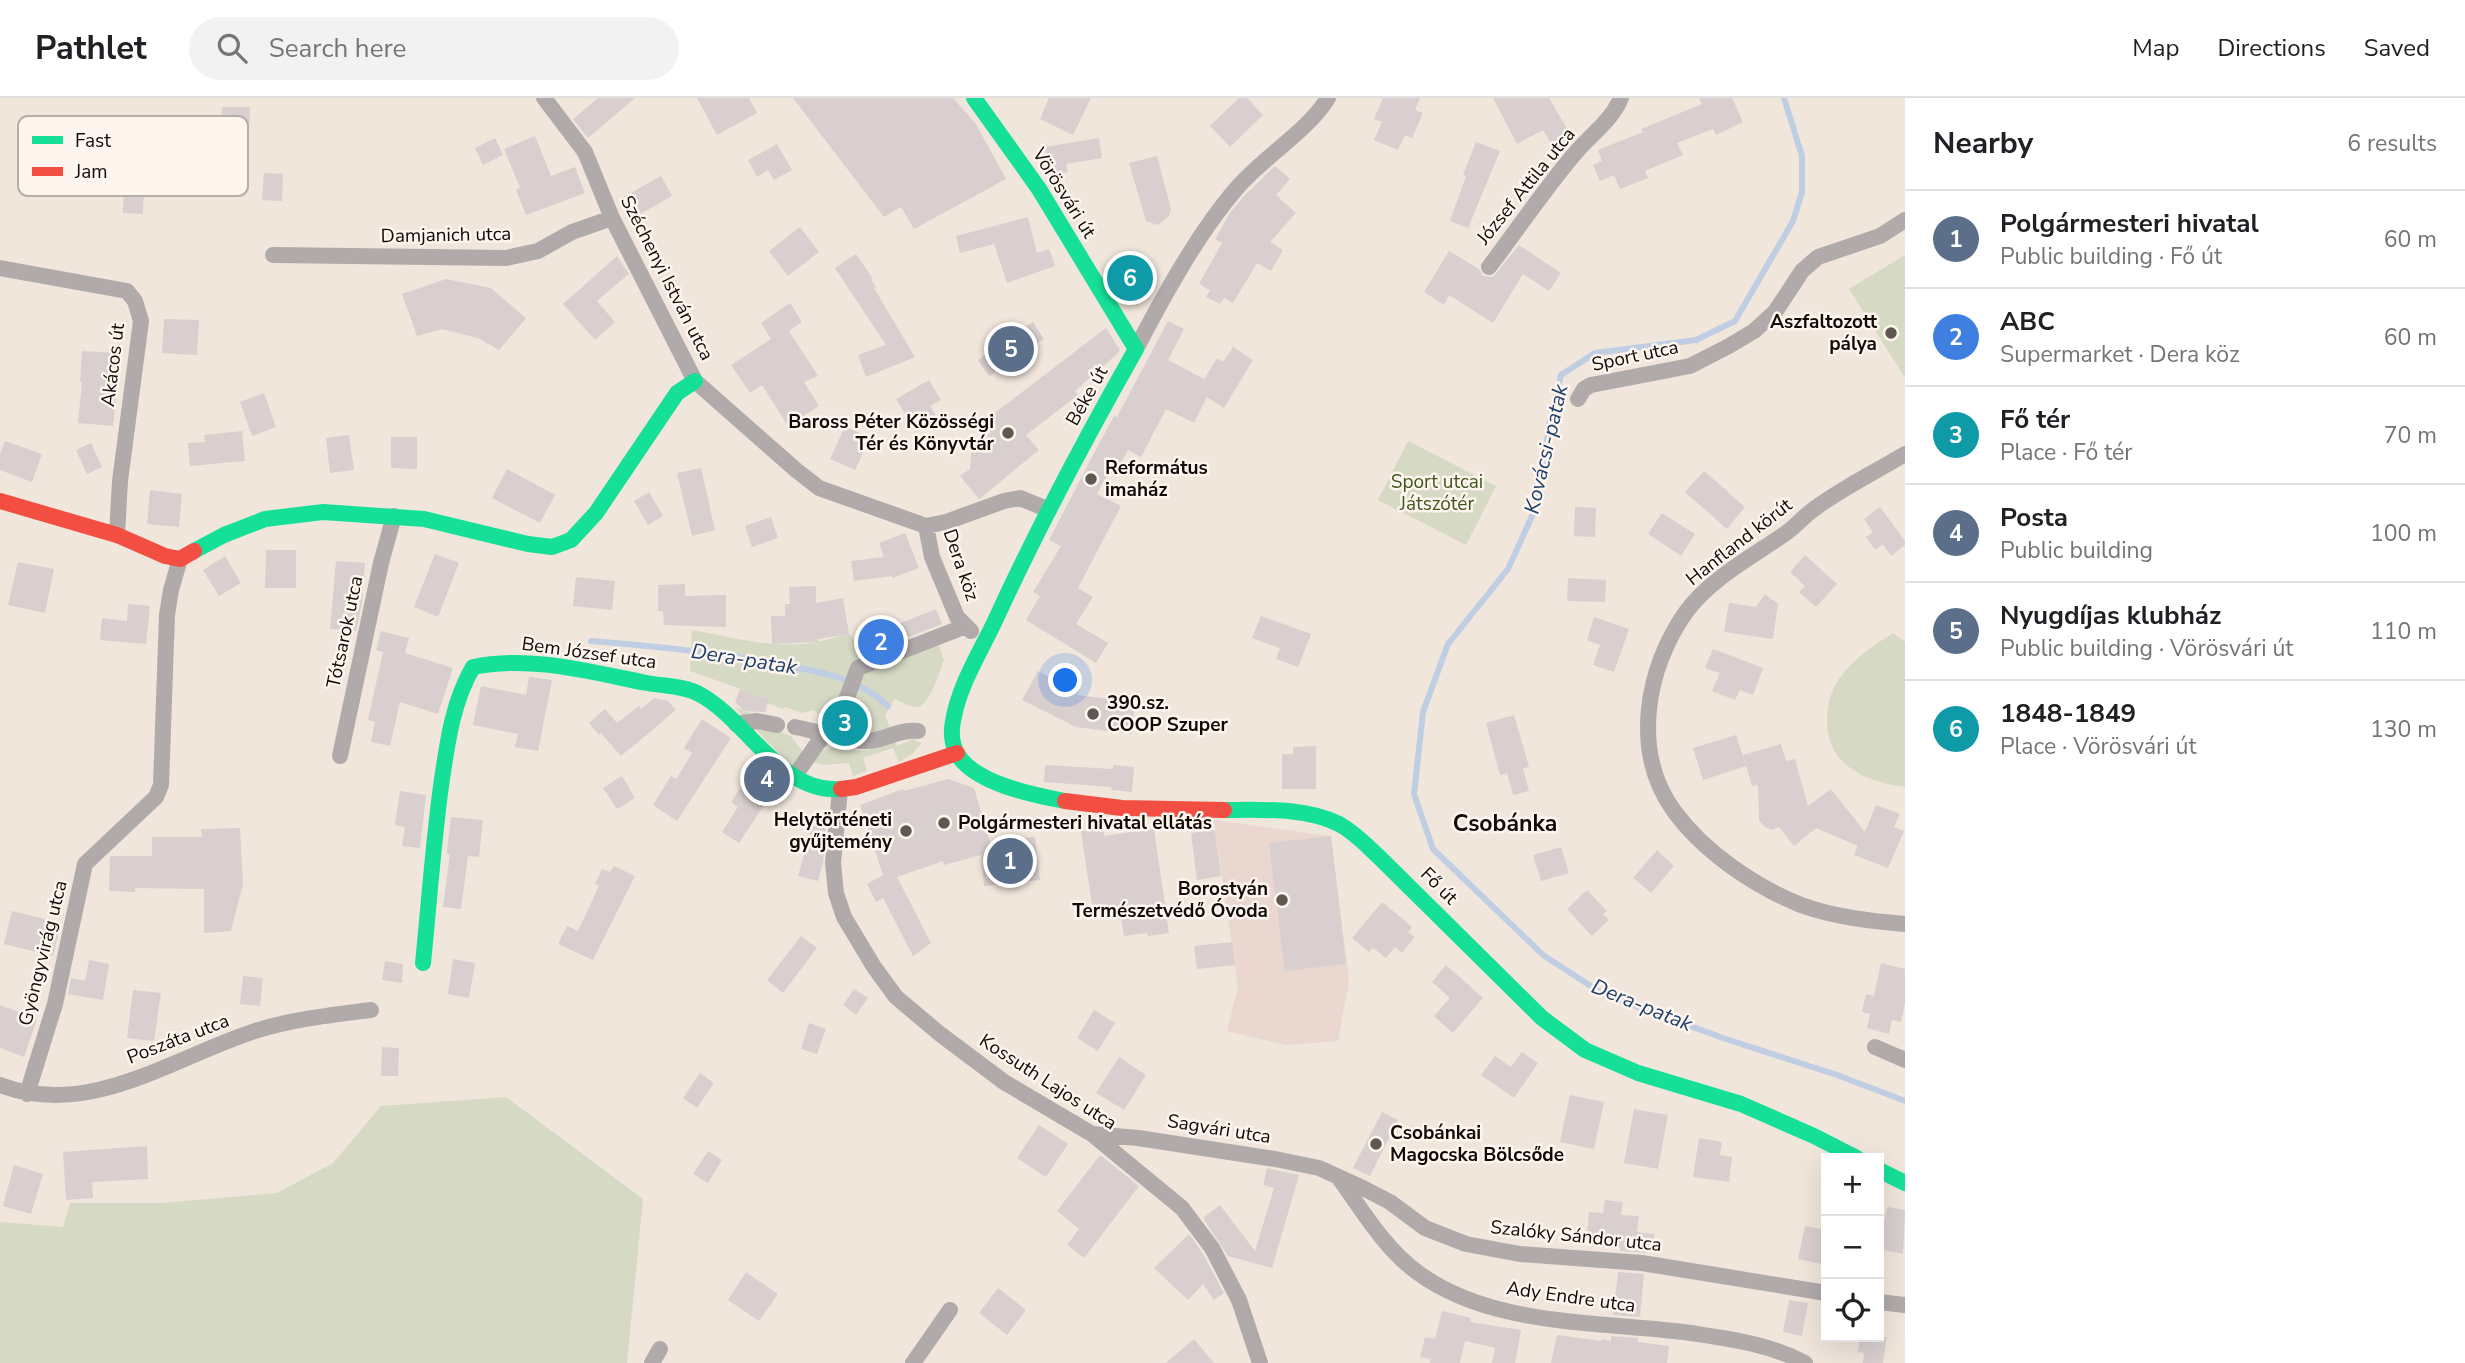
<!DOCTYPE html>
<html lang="en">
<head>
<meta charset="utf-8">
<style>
	body { margin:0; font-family:"Nunito Sans",sans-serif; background:#f2f2f2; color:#202124 }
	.controls { position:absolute; right:21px; bottom:21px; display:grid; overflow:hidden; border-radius:0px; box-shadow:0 7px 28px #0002 }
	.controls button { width:63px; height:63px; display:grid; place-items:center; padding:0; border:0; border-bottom:2px solid #e0e0e0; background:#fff; color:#202124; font:35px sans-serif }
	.you { position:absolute; left:1066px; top:583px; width:24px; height:24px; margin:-18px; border:5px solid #fff; border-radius:50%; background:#1a73e8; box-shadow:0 0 0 10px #1a73e833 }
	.badge { display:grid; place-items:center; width:46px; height:46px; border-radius:50%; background:#5f5851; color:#fff; font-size:23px; font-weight:700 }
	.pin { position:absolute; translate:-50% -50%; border:4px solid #fff; box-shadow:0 2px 7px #0006 }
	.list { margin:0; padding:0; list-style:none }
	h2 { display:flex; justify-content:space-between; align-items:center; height:91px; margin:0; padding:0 28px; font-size:30px }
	h2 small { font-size:23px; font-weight:400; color:#757577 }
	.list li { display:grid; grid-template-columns:46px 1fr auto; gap:21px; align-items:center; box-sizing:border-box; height:98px; padding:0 28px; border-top:2px solid #e0e0e0 }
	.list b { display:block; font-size:26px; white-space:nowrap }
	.list p { margin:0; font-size:23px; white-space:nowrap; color:#757577 }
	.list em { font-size:23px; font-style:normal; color:#757577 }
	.icon { flex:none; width:38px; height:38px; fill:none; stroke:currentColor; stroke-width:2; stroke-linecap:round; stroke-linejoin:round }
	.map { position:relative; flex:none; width:1905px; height:1265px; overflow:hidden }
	header { display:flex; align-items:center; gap:42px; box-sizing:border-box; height:98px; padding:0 35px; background:#fff; border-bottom:2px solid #e0e0e0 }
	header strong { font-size:33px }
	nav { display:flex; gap:38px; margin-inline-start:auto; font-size:24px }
	.search { width:490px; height:63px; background:#f2f2f2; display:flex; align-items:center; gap:18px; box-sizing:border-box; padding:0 24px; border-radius:38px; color:#757577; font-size:26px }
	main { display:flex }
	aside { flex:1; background:#fff }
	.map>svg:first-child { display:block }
	.education { fill:#e9d7d0 }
	.green { fill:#d6d9c4 }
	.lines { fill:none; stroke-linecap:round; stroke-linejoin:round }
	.stream { stroke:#bfcee3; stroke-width:6 }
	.building { fill:#d8cfce }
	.street { stroke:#b1aaaa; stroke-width:16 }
	.fast { stroke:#16e098; stroke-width:16 }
	.jam { stroke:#f24e42; stroke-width:16 }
	.poi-dot { fill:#5f5851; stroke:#fdf5ee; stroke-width:2.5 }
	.labels { text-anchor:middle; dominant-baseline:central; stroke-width:5; stroke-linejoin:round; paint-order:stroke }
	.street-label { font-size:19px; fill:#110b06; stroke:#fdf5ee }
	.poi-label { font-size:19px; font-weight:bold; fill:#110b06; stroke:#fdf5ee; text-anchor:end }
	.park-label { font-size:19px; fill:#405720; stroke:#fdf5ee }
	.water-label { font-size:21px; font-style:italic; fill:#1c406b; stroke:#fdf5ee }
	.quarter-label { font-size:23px; font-weight:bold; fill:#110b06; stroke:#fdf5ee }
	.key { fill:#fdf5ee; stroke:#b6afa8; stroke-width:2 }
	.key-label { font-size:19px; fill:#110b06 }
</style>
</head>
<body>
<header>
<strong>Pathlet</strong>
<div class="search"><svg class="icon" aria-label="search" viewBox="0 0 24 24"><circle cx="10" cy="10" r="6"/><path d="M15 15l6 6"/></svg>Search here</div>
<nav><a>Map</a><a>Directions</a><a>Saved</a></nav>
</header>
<main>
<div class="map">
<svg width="1905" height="1265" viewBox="0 0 1905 1265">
	<rect width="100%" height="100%" fill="#f1e6dc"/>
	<!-- education -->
	<path class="education" d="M1214,722L1331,738L1349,883L1338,943L1286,947L1227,933L1238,889Z"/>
	<!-- green -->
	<path class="green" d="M1905,157V280L1849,191Z
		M1408,343L1496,388L1466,447L1378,402Z
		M692,532C732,539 776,552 817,544C828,542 838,538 849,536L856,543L863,563L839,611L817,616L815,612L802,615L785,609L783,611L768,605L769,601L690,573Z
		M1893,535L1905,544V689C1866,684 1826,667 1827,622C1827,603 1833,586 1846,572C1859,557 1876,546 1893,535Z
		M937,543L944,562C940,573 929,610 916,609C910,609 901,604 895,601L885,617L890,630L871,638L861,628L862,623L847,615L857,577Z
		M734,609L777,625L775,632L791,638L803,654L793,670Z
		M913,641L921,645L920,647L912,656L899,664L893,650L863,660L867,673L853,678L849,665L825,667L811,664L817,654L842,647L847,653L868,652L894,642L897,648Z
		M506,999L643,1101L627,1265H0V1124L63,1129L70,1105H162L277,1095L333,1065L381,1008Z"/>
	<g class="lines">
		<!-- stream -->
		<path class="stream" d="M1784,0L1802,58V94L1793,123L1735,223L1696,242L1595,255L1561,277L1550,321L1538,405L1508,471L1448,546L1423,614L1414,696L1433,751L1543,857L1603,896L1723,940L1837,977L1905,1003
			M591,543C654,548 716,554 779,566C818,574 858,579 888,608"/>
	</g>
	<!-- building -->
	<path class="building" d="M598,0H635L588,40L573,21Z
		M697,0H749L757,15L717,37Z
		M793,0H953L976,26L1006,81L914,131L901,109L884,119Z
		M1049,0H1091L1073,37L1040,21Z
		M1239,0H1247L1263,17L1230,49L1210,28Z
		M1383,0H1420L1415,12L1423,15L1412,40L1405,37L1398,52L1374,42L1382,24L1374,21Z
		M1493,0H1549L1572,39L1554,50L1543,32L1517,46Z
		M1699,0H1732L1743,24L1716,37L1713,31L1677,45L1683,57L1645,73L1648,80L1620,91L1614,77L1600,83L1593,67L1602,63L1598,52L1643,34L1641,31L1702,6Z
		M222,9H250L248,63L220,62V58L202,57L203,34L221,35Z
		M535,38L551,78L575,69L585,95L526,117L516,92L520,90L504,51Z
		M495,40L503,57L483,67L475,50Z
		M1099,40L1102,60L1066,66L1068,74L1049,78L1045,49Z
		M1476,44L1500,53L1468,130L1450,123L1466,78L1463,77Z
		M777,46L792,72L774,82L768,72L757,79L748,62Z
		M1157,58L1171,111L1169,118L1158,127L1146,123L1129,65Z
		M1275,68L1290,81L1276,97L1296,115L1270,144L1283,152L1271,173L1257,165L1233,205L1224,200L1220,206L1206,199L1210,192L1199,186L1222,145L1215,141L1230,115L1244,98Z
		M264,75L283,76L282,103L262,102Z
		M661,78L672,98L631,121L620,101Z
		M124,86L144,87L143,116L123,115Z
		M1028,119L1037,155L1049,151L1055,168L1007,185L994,146L960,155L956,138Z
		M800,129L819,154L788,178L769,153Z
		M1519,147L1561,175L1549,193L1523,176L1493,225L1449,197L1444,207L1424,194L1449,153L1479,171L1483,178L1493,179Z
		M856,156L873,181L871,182L876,189L874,190L915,259L866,279L858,257L886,247L835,170Z
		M617,158L629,176L597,203L615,224L595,242L563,206Z
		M446,181L491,190L526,220L499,252L478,240L442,231L417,238L402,196Z
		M790,205L802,224L789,233L818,278L804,284L819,308L788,328L762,287L750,295L731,267L771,241L761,225Z
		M164,221L199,222L197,257L162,255Z
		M1168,223L1184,231L1168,262L1204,281L1217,260L1223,264L1233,249L1253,262L1224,310L1207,299L1194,325L1166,311L1141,359L1128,352L1121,365L1115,362L1097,396L1121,408L1078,490L1093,499L1076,526L1108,545L1096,565L1026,522L1040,498L1033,494L1061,448L1049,442L1092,359L1114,318L1117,319Z
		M1033,224L1044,241L989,278L978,262Z
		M1106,230L1120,252L1117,256L1075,293L1078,297L1026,337L1039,352L979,401L960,378L970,371L972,342L991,335L983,324Z
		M82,253L120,255L113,328L78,325L82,284H80Z
		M929,282L941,302L930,308L938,321L916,334L896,301Z
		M264,295L276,329L252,338L240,304Z
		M845,328L870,340L855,372L830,361Z
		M242,333L245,363L190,368L188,345L205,344L204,337Z
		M349,337L354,372L330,375L326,340Z
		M391,339H417V371L391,370Z
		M5,343L42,356L32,384L0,372V356Z
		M91,345L102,369L87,376L76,352Z
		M701,370L715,432L692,438L677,375Z
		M507,371L555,397L540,425L492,400Z
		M1704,373L1745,409L1727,431L1685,394Z
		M150,392L182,396L179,429L147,426Z
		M649,394L663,418L648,427L634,403Z
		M1575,409L1596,410L1595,439L1574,438Z
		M1880,409L1905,443V447L1891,458L1883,446L1875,452L1866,439L1873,434L1864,421Z
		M1662,415L1695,436L1681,458L1648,436Z
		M771,419L778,440L752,449L745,428Z
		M905,435L919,470L892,480V478L854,483L851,463L884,459L879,445Z
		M266,452H296V490H265Z
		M435,456L459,465L438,519L414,509Z
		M1805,457L1837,486L1816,509L1799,494L1805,488L1790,474Z
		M225,458L241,485L219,498L203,472Z
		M336,463L365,465L362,505L356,533L330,531Z
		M18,464L54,471L45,515L8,507Z
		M576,479L615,483L612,512L573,508Z
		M1568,480L1606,482L1605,504L1567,503Z
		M685,486V498L726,497V529L664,527L663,513H658V487Z
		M816,488V505L843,500L849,536L818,541V544L772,546L771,518H785V506H790L789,489Z
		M1765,496L1778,506L1773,541L1724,534L1729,505L1756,509Z
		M128,506L150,508L146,546L100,542L102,520L127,523Z
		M936,511L942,526L861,557L856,543Z
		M1261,518L1311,536L1298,569L1276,561L1280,550L1252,540Z
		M1594,519L1629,531L1614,574L1593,567L1600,547L1587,542Z
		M381,533L409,540L405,555L453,570L438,616L400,604L390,648L371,644L375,624L368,622L383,554L376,552Z
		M1713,551L1763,570L1753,597L1740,592L1735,602L1712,593L1720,575L1705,570Z
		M1038,573L1079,593L1077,597L1135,604L1132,636L1076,629L1022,602Z
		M529,579L552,582L538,653L515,649L518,636L473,627L481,588L526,597Z
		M740,591L769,601L765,614L744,613L735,604Z
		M654,600L668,603L676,612L621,658L601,635L599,637L589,625L605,611L617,625L639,608L641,611Z
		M1514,617L1529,669L1523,670L1529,693L1513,697L1507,675L1500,677L1486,625Z
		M702,621L731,640L677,723L653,707L671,678L676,681L692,655L684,650Z
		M1736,637L1746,668L1703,682L1693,650Z
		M1781,646L1786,663L1795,661L1808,708L1831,691L1865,734L1876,707L1900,716L1894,729L1904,733L1888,770L1854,757L1858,748L1816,730L1794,748L1779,729L1771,732L1765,729L1759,722L1758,687L1752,688L1743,657Z
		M1316,648V691H1282V656H1293V649Z
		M1045,667L1113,671L1114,667L1134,669L1132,694L1111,692L1112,689L1044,684Z
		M754,669L761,674L763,672L779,684L739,745L722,734L738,709L731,704Z
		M622,678L635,700L617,711L603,690Z
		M948,681L974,690L990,744L1035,739L1040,782L984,788L981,757L944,767L943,763L897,779L931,845L913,858L883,800L876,804L867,786L883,777L860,707L903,691L904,693Z
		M400,693L426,697L420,750L402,748L405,729L395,727Z
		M451,719L483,722L479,759L468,758L461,811L443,809L450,756H447V753Z
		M813,724L826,728L823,765L818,783L798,778Z
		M240,730L243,786L231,833L204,835V791L135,790V794L109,793L110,758H152V739H202L201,731Z
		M1103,730L1104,738L1154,731L1169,835L1148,838L1147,835L1124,838L1119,809L1093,813L1081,733Z
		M1215,732L1221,778L1197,782L1191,735Z
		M1331,738L1346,866L1285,873L1269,745Z
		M1561,749L1569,775L1541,783L1533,757Z
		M1657,752L1674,768L1651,795L1633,780Z
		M614,768L635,778L593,862L558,846L567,828L578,833L599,788L595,786L602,771L610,774Z
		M1587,792L1607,813L1603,816L1609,822L1592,838L1567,811Z
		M1382,804L1412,829L1408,834L1415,839L1402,855L1395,849L1386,860L1373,850L1369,854L1352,840Z
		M12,813L61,825L53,858L4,846Z
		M801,838L817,850L783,895L767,882Z
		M1232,844L1235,867L1197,871L1194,848Z
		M453,861L475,865L469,900L448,896Z
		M89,862L109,866L103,902L68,896L71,880L85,883Z
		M385,863L403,866L402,885L382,882Z
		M1881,865L1905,871V905L1901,924L1892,922L1889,936L1867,930L1870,916L1862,914L1866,896L1874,898Z
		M1446,867L1483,900L1453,935L1434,918L1450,900L1432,884Z
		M243,878L263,880L260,908L240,906Z
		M854,891L868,900L856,917L843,907Z
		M133,892L161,895L154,943L127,940Z
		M0,907L37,921L24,959L0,950Z
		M1094,912L1115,925L1098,953L1077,940Z
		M809,925L826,931L817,956L801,951Z
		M382,949L399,950L398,978H381Z
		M1522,954L1538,965L1514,1000L1481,977L1495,958L1511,969Z
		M1119,959L1146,977L1124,1012L1096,995Z
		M700,975L714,985L697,1010L683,1000Z
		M1570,997L1604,1004L1594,1051L1560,1044Z
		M1634,1011L1668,1017L1658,1071L1624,1065Z
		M1382,1014L1398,1022L1370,1078L1353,1070Z
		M1039,1027L1068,1046L1046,1079L1017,1060Z
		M1699,1040L1722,1044L1720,1057L1732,1059L1729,1084L1693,1079Z
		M147,1048L148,1081L92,1084L93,1100L66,1102L63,1054Z
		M708,1053L722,1062L708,1085L693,1076Z
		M1100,1057L1139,1088L1084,1160L1067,1147L1079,1131L1057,1113Z
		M14,1067L43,1076L31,1116L3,1108Z
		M1267,1070L1299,1077L1272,1170L1228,1158L1203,1120L1220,1107L1255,1153L1274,1090L1263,1087Z
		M1605,1102L1623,1104L1621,1117L1639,1118L1637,1134L1654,1136L1652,1153L1647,1152L1646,1155L1620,1153V1150L1586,1147L1589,1114L1603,1115Z
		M1887,1109L1905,1112L1903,1156L1879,1151Z
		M1805,1128L1826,1132V1167L1798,1161Z
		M1189,1136L1203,1156L1224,1195L1214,1202L1203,1186L1188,1202L1154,1170Z
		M746,1174L778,1196L759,1223L728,1202Z
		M1618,1174L1644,1176L1640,1219L1613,1217Z
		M998,1190L1026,1212L1007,1237L979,1215Z
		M1789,1202L1808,1205L1802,1238L1783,1234Z
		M1442,1213L1471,1220L1470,1224L1521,1232L1515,1265H1492L1495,1250L1465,1243L1460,1265H1430L1431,1261L1420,1259L1425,1239L1435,1241Z
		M1557,1237L1601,1243L1602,1241L1611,1243V1238L1638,1240V1244L1669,1248L1667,1265H1551Z
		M1860,1239H1887L1883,1265H1863L1864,1255L1858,1254Z
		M1194,1241L1214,1265H1166Z"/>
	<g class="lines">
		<!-- street -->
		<path class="street" d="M544,0L585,54L612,120L695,283L796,372L819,390L926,428L946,424L1004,403L1020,400L1049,412
			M273,157L506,160L538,153L572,134L612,120
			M1489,169C1518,131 1545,90 1577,53C1592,36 1612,22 1621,0
			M0,170L127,193L135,203L141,223L120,383L117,437
			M1136,251C1163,199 1198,135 1236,91C1262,60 1309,32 1328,0
			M1578,301L1584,291L1591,287L1690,268L1729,248L1754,233L1775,214L1802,173L1818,159L1880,138L1905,122
			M1905,356C1875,374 1842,390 1814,411C1804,418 1796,428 1786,435C1752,459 1711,480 1686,514C1646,570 1631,654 1674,713C1704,754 1754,788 1801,807C1834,819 1870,823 1905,826
			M926,428L932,459L957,519L971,533
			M736,626L757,623L777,627
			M795,629C817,633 847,644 868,643C886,642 899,631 918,633
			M340,658L381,465L394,418
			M794,679L817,646L839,621L858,570L966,528
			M840,692L833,765L836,795L844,819L874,869L896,899L940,936L1004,984L1092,1036L1182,1110L1212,1150L1239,1202L1260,1265
			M1875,949L1905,962
			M0,987C89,1021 172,960 255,933C293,921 332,917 371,912
			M27,996L55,906L85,766L156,699L161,687L167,517L171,492L180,461
			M1092,1036L1138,1040L1275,1061L1319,1070L1363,1090L1390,1104L1425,1130L1466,1146L1520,1156L1642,1165L1826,1195
			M1339,1080C1362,1112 1385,1151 1417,1174C1492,1230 1603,1223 1691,1235C1731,1241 1769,1246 1805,1265
			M1879,1204L1905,1207
			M652,1265L660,1251
			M913,1265L950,1212"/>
		<!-- fast -->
		<path class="fast" d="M974,0L1039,91L1136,251C1085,341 1037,431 994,525C979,556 959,588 953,623C951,633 952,645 956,654C972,685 1033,697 1065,703
			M194,453L224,437L265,421L323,414L424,421L528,446L552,449L571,442L596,415L677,295L695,283
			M1224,712C1261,712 1305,709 1339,726C1354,734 1366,747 1378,758L1542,920L1585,952L1638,975L1741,1006L1814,1038L1857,1060
			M423,865C429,806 433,747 441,688C447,647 452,605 473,569C531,557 590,574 647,585C663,588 685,588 699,596C747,621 781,697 841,691
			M1879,1072L1905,1085"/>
		<!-- jam -->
		<path class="jam" d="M0,403L117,437L165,458L180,461L194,453
			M841,691L856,689L957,655
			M1065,703L1122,710L1224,712"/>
	</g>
	<!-- markers -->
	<g class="poi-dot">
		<circle cx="1891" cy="235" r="7"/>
		<circle cx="1008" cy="335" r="7"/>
		<circle cx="1091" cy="381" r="7"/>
		<circle cx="1093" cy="616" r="7"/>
		<circle cx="944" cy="725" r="7"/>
		<circle cx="906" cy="733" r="7"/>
		<circle cx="1282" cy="802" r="7"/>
		<circle cx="1376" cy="1046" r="7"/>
	</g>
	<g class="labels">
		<!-- street labels -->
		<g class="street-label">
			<text transform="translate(1526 88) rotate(-51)">József Attila utca</text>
			<text transform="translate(1064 95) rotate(58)">Vörösvári út</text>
			<text transform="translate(446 137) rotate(-1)">Damjanich utca</text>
			<text transform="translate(667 180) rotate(63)">Széchenyi István utca</text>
			<text transform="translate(1635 258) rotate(-12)">Sport utca</text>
			<text transform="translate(113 267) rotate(-83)">Akácos út</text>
			<text transform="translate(1087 298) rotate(-61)">Béke út</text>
			<text transform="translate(1739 444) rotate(-38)">Hanfland körút</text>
			<text transform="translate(961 467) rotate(71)">Dera köz</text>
			<text transform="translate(345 534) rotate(-78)">Tótsarok utca</text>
			<text transform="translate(589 555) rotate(8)">Bem József utca</text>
			<text transform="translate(1439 788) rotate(45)">Fő út</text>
			<text transform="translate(43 855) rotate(-76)">Gyöngyvirág utca</text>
			<text transform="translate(178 941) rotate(-21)">Poszáta utca</text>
			<text transform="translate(1048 984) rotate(33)">Kossuth Lajos utca</text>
			<text transform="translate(1219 1031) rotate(9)">Sagvári utca</text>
			<text transform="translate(1576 1138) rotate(6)">Szalóky Sándor utca</text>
			<text transform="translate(1571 1199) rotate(8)">Ady Endre utca</text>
		</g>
		<!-- poi labels -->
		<g class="poi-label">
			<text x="1877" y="224">Aszfaltozott<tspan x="1877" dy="22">pálya</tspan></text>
			<text x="994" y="324">Baross Péter Közösségi<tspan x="994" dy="22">Tér és Könyvtár</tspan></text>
			<text x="1105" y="370" text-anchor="start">Református<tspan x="1105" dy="22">imaház</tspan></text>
			<text x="1107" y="605" text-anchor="start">390.sz.<tspan x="1107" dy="22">COOP Szuper</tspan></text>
			<text x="892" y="722">Helytörténeti<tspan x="892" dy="22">gyűjtemény</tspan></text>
			<text x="958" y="725" text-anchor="start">Polgármesteri hivatal ellátás</text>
			<text x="1268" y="791">Borostyán<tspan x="1268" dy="22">Természetvédő Óvoda</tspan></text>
			<text x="1390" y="1035" text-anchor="start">Csobánkai<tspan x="1390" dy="22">Magocska Bölcsőde</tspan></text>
		</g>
		<!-- park labels -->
		<g class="park-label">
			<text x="1437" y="384">Sport utcai<tspan x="1437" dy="22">Játszótér</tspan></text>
		</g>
		<!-- water labels -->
		<g class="water-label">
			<text transform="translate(1546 351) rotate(-77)">Kovácsi-patak</text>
			<text transform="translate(744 561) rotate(9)">Dera-patak</text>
			<text transform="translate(1642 907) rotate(22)">Dera-patak</text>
		</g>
		<!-- quarter labels -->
		<g class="quarter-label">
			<text x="1505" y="725">Csobánka</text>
		</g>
	</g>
	<!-- legend -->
	<rect x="18" y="18" width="230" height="80" rx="10" class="key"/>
	<rect x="32" y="38" width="31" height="8" fill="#16e098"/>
	<rect x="32" y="69" width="31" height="9" fill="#f24e42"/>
	<g class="key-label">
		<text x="75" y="49">Fast</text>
		<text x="75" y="80">Jam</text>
	</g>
</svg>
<div class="controls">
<button>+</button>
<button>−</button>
<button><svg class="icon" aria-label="locate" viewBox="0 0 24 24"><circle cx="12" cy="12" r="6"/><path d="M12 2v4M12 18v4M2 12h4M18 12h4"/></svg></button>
</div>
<div class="you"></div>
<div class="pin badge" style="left:1010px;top:763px;background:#5c6f8a">1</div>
<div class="pin badge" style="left:881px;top:544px;background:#3f7fe0">2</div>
<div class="pin badge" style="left:845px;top:625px;background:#0f9aa8">3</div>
<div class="pin badge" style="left:767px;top:681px;background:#5c6f8a">4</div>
<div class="pin badge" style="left:1011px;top:251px;background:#5c6f8a">5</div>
<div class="pin badge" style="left:1130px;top:180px;background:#0f9aa8">6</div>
</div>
<aside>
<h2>Nearby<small>6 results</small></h2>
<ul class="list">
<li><span class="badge" style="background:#5c6f8a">1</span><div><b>Polgármesteri hivatal</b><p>Public building · Fő út</p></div><em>60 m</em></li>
<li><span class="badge" style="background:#3f7fe0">2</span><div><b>ABC</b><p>Supermarket · Dera köz</p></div><em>60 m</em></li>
<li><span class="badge" style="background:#0f9aa8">3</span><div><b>Fő tér</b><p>Place · Fő tér</p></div><em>70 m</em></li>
<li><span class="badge" style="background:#5c6f8a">4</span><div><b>Posta</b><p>Public building</p></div><em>100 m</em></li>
<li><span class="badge" style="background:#5c6f8a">5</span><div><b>Nyugdíjas klubház</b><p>Public building · Vörösvári út</p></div><em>110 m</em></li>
<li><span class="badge" style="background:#0f9aa8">6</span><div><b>1848-1849</b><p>Place · Vörösvári út</p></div><em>130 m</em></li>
</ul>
</aside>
</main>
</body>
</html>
